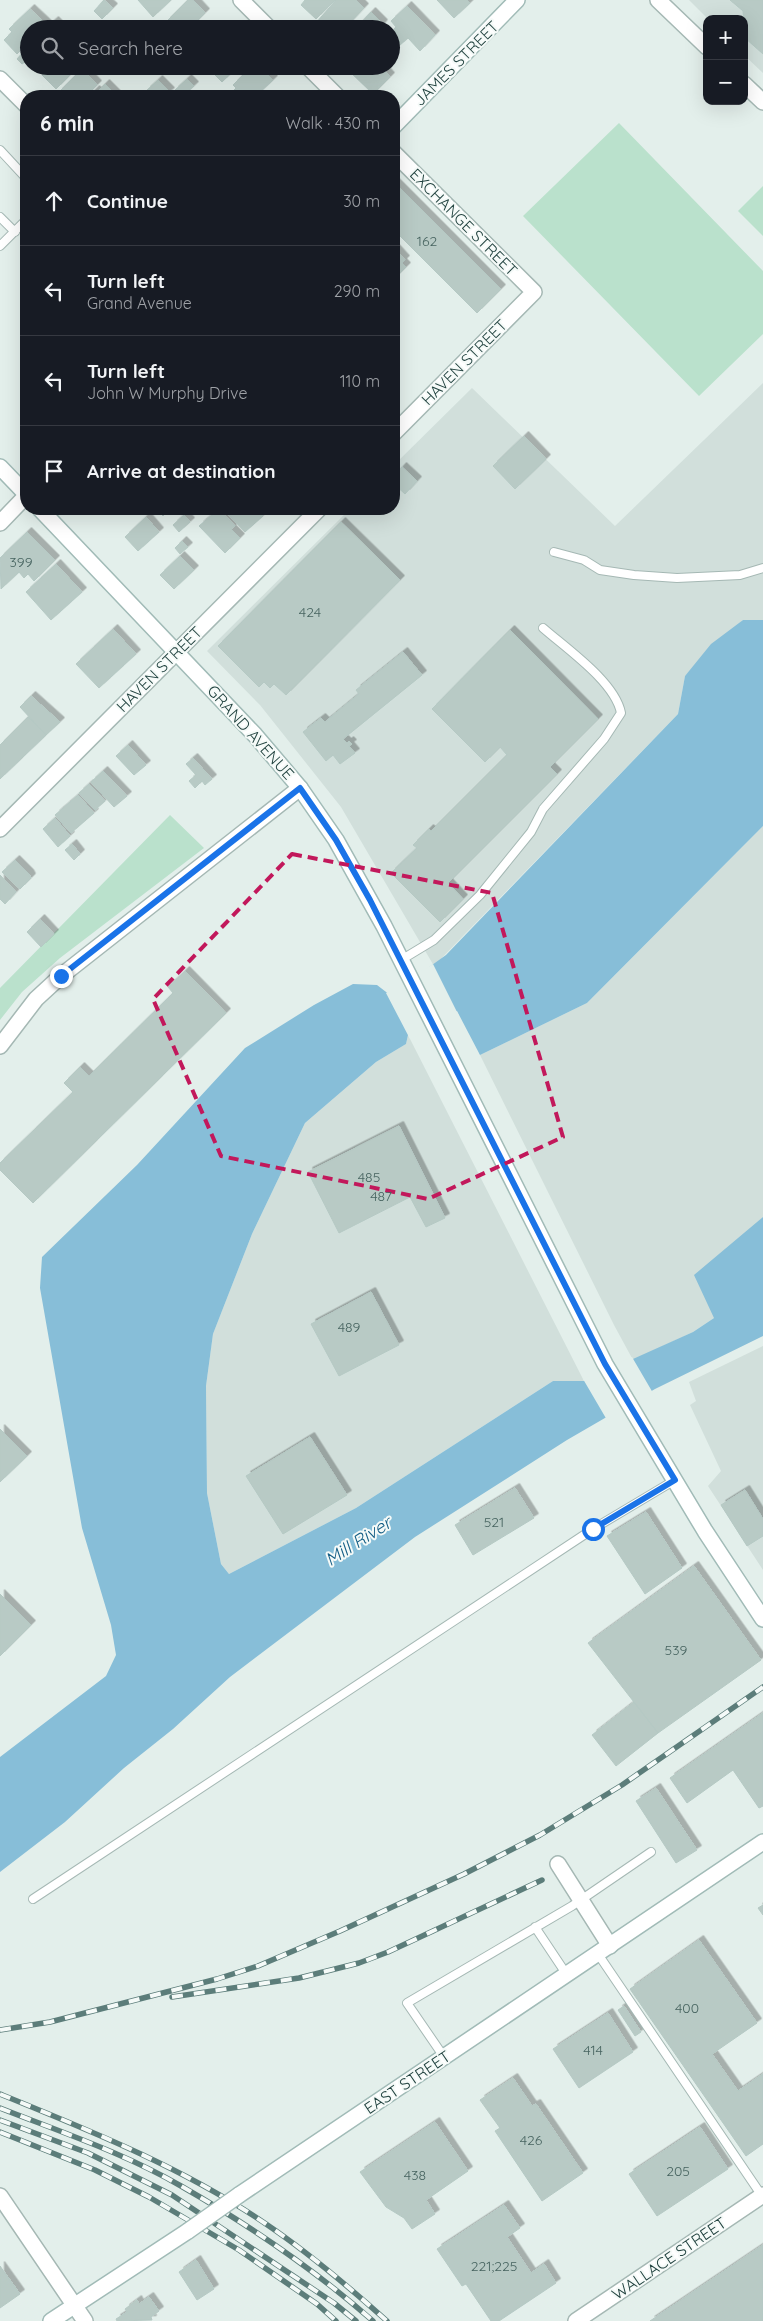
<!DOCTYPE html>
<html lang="en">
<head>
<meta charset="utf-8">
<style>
	body { margin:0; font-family:Quicksand,sans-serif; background:#242831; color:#f1f3f6 }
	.controls { position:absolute; right:15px; top:15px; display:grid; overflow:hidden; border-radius:10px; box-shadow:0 5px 20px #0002 }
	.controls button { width:45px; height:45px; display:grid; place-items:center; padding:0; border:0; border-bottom:1px solid #363941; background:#171b24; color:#f1f3f6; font:25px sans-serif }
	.stop { position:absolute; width:15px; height:15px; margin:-11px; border:4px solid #1a73e8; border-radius:50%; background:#fff }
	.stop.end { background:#1a73e8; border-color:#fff; box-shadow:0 1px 5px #0008 }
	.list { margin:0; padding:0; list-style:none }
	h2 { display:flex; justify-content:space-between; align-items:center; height:65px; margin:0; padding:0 20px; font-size:21px }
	h2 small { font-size:16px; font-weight:400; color:#9ea1a6 }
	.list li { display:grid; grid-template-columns:32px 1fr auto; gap:15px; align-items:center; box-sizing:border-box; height:90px; padding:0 20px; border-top:1px solid #363941 }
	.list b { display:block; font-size:19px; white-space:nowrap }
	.list p { margin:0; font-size:16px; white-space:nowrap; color:#9ea1a6 }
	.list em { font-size:16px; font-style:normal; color:#9ea1a6 }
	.icon { flex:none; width:28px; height:28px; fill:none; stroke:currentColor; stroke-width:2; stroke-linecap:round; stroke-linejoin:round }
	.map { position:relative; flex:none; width:763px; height:2321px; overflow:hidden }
	.search { position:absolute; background:#171b24; box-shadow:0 5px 20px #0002; left:20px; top:20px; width:380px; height:55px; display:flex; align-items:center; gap:12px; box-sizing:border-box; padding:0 18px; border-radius:28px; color:#9ea1a6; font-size:19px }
	.panel { position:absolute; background:#171b24; box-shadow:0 5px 20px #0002; left:20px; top:90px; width:380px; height:425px; border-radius:20px }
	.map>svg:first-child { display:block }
	.built { fill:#d1dfdb }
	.green { fill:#bae1cc }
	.water { fill:#87bed8 }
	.pier { fill:#e3efeb }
	.building { fill:#b8cac5; stroke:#b5c9c4; filter:url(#shadow) }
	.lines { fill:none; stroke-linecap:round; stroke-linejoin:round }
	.service-casing { stroke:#a5b8b4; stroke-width:10 }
	.minor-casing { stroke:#a5b8b4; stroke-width:18 }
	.tertiary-casing { stroke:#a5b8b4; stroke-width:18 }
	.secondary-casing { stroke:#a1bbb7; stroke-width:18 }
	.service { stroke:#fff; stroke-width:8 }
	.minor { stroke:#fff; stroke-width:15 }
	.tertiary { stroke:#fff; stroke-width:15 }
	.secondary { stroke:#fff; stroke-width:15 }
	.rail-casing { stroke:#5c7d7a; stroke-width:5.5 }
	.rail { stroke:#f5faf8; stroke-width:4; stroke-dasharray:11; stroke-linecap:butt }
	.secondary-bridge-casing { stroke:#a1bbb7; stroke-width:18; stroke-linecap:butt }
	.secondary-bridge { stroke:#fff; stroke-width:15 }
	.route { stroke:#1a73e8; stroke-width:6 }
	.marked { fill:none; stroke:#c2185b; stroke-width:4; stroke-dasharray:10 6; stroke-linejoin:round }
	.labels { text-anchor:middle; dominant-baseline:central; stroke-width:4; stroke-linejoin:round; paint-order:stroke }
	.number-label { font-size:14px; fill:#476460 }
	.street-label { font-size:16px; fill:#21423f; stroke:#f5faf8 }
	.water-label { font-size:18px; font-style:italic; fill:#145e85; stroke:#f5faf8 }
</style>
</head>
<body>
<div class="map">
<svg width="763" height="2321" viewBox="0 0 763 2321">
	<defs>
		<filter id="shadow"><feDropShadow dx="4.5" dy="-4.5" stdDeviation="0" flood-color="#0004"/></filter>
	</defs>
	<rect width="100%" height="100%" fill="#e3efeb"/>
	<!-- built -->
	<path class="built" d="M689,0H763V73L744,55V19H708Z
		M763,383V620H743L685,676L678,714L434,966L341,807L260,705L207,651L350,509H394V465L472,388L615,526Z
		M763,826V1217L745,1234L714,1318L693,1332L633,1360L614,1325L480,1055L587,1003Z
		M408,1035L584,1381H553L356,1508L229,1574L221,1564L207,1493L206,1386L213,1334L252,1234L305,1123L376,1062L406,1044Z
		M763,1346V1570L708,1486L721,1471L690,1405L696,1401L689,1382Z"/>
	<!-- green -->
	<path class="green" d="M619,123L763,271V334L699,396L523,216Z
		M763,186V236L738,211Z
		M170,815L204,848L60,958L22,992L0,1020V988Z"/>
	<!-- water -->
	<path class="water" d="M743,620H763V826L587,1003L480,1055L457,1011L408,1035L406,1044L376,1062L305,1123L252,1234L213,1334L206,1386L207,1493L221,1564L229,1574L356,1508L553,1381H584L693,1332L714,1318L694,1275L763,1217V1336L655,1389L567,1440L415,1537L230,1677L173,1729L124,1768L65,1822L0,1872V1757L106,1676L116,1655L111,1625L82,1528L40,1288L42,1257L137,1165L245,1048L314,1005L353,984L377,985L390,995L446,955L678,714L685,676L711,644Z"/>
	<!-- pier -->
	<path class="pier" d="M433,964L459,1016L457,1014L410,1039L386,993Z
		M632,1357L653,1393L607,1420L583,1379Z"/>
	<!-- building -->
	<path class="building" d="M104,0L113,8L102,19L94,11Z
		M138,0H171L153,17Z
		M188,0H193L205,13L189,29H164L169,24L166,22Z
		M305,0H335L316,19L301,5Z
		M336,0H356L364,8L344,29H320L315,24Z
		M437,0H467L470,3L454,18Z
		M730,0H763V54L745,38L748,32L744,25L743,11Z
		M407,6L435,35L420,51L408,38L399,46L391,38V32L396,27L391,21Z
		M30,9L47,25L43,29H29V42L17,54L4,40L12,32L9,29Z
		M371,12L383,24L379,29H355Z
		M54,21L62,29H45Z
		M29,45V66L25,62L22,64L17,59Z
		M29,66H40L35,72Z
		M51,66H76L77,68L56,89L42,75Z
		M206,66H239L222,82Z
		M259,66L273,80L256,96H238L233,91L236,88L233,85L247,71L250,74Z
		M350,66H380L390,77L373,94L347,69Z
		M82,69L97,85L86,96H61L58,93Z
		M187,79L194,86L183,96H178L174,91Z
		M158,80L170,92L165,96H151L146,91Z
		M105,84L117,96H89L95,90L97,92Z
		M394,182L501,289L477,313L394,230Z
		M394,248L405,260L402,263L406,267L394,279Z
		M524,436L546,459L515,489L493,466Z
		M402,467L417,481L405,494L394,484V476Z
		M156,509H170L163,516Z
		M219,509L235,526L231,529L240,538L225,553L199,526Z
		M223,509H256L263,516L245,532Z
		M184,515L190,522L179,532L173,525Z
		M146,517L159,532L138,551L125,537Z
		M341,522L400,580L286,695L274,684L270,688L264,682L259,687L218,646Z
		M27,532L55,560L34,581L28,574L24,578L19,572L1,589L0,558Z
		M182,541L188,547L180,554L175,548Z
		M180,556L194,570L174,589L160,575Z
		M56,564L82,592L51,620L26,592Z
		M113,629L136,654L99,688L76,664Z
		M510,630L598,719L550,767L557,774L448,883L463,899L440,922L391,873L417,848L413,845L429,829L431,831L507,755L500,747L485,762L432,709Z
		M403,652L422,675L343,739L347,743L349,741L352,744L349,746L355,753L340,764L333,755L326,761L303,732L321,718L325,722L359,694L356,690Z
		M31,696L60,722L46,735L20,707Z
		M28,717L46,735L0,779V745Z
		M128,745L146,765L134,775L116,756Z
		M193,758L212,779L205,785L202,781L195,788L189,781L196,775L186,764Z
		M103,771L127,796L114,807L91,782Z
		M89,784L105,801L95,810L79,793Z
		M78,795L94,813L71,833L55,815Z
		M55,818L70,836L58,847L43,829Z
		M72,844L80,854L74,860L65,850Z
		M15,860L29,874L31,878L20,889L2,872Z
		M0,875L16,892L5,904L0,899Z
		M40,919L54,934L41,947L27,932Z
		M185,971L226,1013L33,1203L0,1170V1163L73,1092L64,1083L80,1067L89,1076L173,993L168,987Z
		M399,1126L445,1218L426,1227L410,1197L339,1233L308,1172Z
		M371,1292L399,1345L339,1376L311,1324Z
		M0,1429L27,1456L0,1482Z
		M310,1437L347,1495L283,1534L246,1476Z
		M515,1488L534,1518L473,1555L455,1525Z
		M745,1490L763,1519V1536L747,1546L721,1505Z
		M646,1512L682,1568L645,1594L607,1536Z
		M694,1566L761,1660L658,1733L588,1643Z
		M0,1594L31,1625L0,1656Z
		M634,1702L658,1733L616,1766L592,1735Z
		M763,1713V1806L759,1808L733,1770L687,1803L670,1778Z
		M656,1788L697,1850L676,1863L636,1801Z
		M763,1905V1915L758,1908Z
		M699,1940L757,2023L712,2054L738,2091L763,2074V2144L746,2156L630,1989Z
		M624,2006L641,2032L635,2036L618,2010Z
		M608,2013L633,2052L579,2088L553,2049Z
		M513,2078L532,2106L536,2104L583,2173L542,2201L495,2131L500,2128L480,2100Z
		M435,2122L468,2171L426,2200L435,2214L412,2229L404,2218L386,2207L360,2172Z
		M700,2127L728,2169L657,2216L629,2174Z
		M504,2205L520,2228L507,2237L531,2273L544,2264L556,2283L499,2321H491L466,2284L462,2286L437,2249Z
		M763,2245V2321H650Z
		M196,2260L214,2289L197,2300L179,2272Z
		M0,2266L20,2294L0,2308Z
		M149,2297L159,2311L151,2317L152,2320L117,2321L116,2319L127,2312L125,2309L137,2300L139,2304Z"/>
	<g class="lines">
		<defs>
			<path id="service" d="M0,150L26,178
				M0,217L15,232
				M0,246L26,220
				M554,552L584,560L600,570L634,575L677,578L740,575L763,568
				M401,960L434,940L480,895L531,832L543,809L604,739L621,713C615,682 567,649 543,628
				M33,1899L593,1529L675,1480
				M535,1927L567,1975
				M598,1954L762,2196
				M444,2057L407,2003L572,1906L651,1852"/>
			<path id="minor" d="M241,0L270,29
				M658,0L707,47
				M307,66L337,96
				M0,79L26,105
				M744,84L763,102
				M394,153L534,292L394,433
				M0,829L319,509
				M0,1046L36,999L61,976L300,788
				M558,1864L610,1946
				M0,2196L85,2321
				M576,2321L763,2195"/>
			<path id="tertiary" d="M0,523L26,496"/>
			<path id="secondary" d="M394,126L517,0
				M0,467L26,494
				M40,509L255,735L300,788L336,840L384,926L605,1364L705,1531L763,1619
				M239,2195L763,1842
				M51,2321L188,2231"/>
		</defs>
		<!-- service casing -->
		<use href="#service" class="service-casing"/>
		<!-- minor casing -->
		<use href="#minor" class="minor-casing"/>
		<!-- tertiary casing -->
		<use href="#tertiary" class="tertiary-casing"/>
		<!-- secondary casing -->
		<use href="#secondary" class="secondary-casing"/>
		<!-- service -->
		<use href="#service" class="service"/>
		<!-- minor -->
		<use href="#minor" class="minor"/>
		<!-- tertiary -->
		<use href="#tertiary" class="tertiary"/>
		<!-- secondary -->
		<use href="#secondary" class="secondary"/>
		<defs>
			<path id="rail" d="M172,1997L299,1978L359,1963L388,1952L542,1880
				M0,2030L50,2022L217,1979L258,1966L340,1931L464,1874L540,1835L622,1785L763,1687
				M0,2094C91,2131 184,2168 266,2224C309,2253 349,2287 387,2321
				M0,2108C61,2132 124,2153 181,2186C249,2225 315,2270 373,2321
				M0,2120L88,2153L172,2195L334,2303L356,2321
				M0,2132L95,2170L149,2197L239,2250L317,2304L336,2321"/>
		</defs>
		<!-- rail casing -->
		<use href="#rail" class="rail-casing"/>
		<!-- rail -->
		<use href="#rail" class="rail"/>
		<defs>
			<path id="secondary-bridge" d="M188,2231L239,2195"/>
		</defs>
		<!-- secondary-bridge casing -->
		<use href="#secondary-bridge" class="secondary-bridge-casing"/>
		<!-- secondary-bridge -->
		<use href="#secondary-bridge" class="secondary-bridge"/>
	</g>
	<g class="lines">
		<!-- route -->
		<path class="route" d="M61,976L300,788L336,840L370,900L605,1364L675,1480L593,1529"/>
	</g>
	<!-- marked area -->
	<path class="marked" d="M292,854L492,893L563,1137L428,1199L221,1156L153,999Z"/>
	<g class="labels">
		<!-- number labels -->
		<g class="number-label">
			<text x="427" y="241">162</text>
			<text x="21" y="562">399</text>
			<text x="310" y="612">424</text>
			<text x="369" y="1177">485</text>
			<text x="381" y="1196">487</text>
			<text x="349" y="1327">489</text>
			<text x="494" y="1522">521</text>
			<text x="676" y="1650">539</text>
			<text x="687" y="2008">400</text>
			<text x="593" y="2050">414</text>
			<text x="531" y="2140">426</text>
			<text x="678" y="2171">205</text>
			<text x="415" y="2175">438</text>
			<text x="494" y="2266">221;225</text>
		</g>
		<!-- street labels -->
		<g class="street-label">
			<text transform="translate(456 63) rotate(-45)">JAMES STREET</text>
			<text transform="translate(464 222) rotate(45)">EXCHANGE STREET</text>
			<text transform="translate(464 362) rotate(-45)">HAVEN STREET</text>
			<text transform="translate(159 669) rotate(-45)">HAVEN STREET</text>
			<text transform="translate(251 732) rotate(48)">GRAND AVENUE</text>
			<text transform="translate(407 2082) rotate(-34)">EAST STREET</text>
			<text transform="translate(669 2258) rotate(-34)">WALLACE STREET</text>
		</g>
		<!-- water labels -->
		<g class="water-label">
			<text transform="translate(358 1541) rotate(-33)">Mill River</text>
		</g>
	</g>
</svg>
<div class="controls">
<button>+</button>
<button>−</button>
</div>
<div class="stop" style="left:593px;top:1529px"></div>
<div class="stop end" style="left:61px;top:976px"></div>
<div class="search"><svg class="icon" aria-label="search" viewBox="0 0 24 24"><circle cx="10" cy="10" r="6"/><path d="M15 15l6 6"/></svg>Search here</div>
<section class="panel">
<h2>6 min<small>Walk · 430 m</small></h2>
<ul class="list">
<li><svg class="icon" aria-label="ahead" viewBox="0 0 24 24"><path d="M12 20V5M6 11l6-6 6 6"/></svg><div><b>Continue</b></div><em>30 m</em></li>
<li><svg class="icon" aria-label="left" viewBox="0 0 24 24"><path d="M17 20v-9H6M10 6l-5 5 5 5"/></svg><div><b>Turn left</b><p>Grand Avenue</p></div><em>290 m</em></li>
<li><svg class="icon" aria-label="left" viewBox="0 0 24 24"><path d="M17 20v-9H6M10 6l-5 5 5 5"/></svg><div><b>Turn left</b><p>John W Murphy Drive</p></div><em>110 m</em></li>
<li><svg class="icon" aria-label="arrive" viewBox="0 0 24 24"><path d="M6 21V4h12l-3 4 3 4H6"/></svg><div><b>Arrive at destination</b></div></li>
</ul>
</section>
</div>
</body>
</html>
